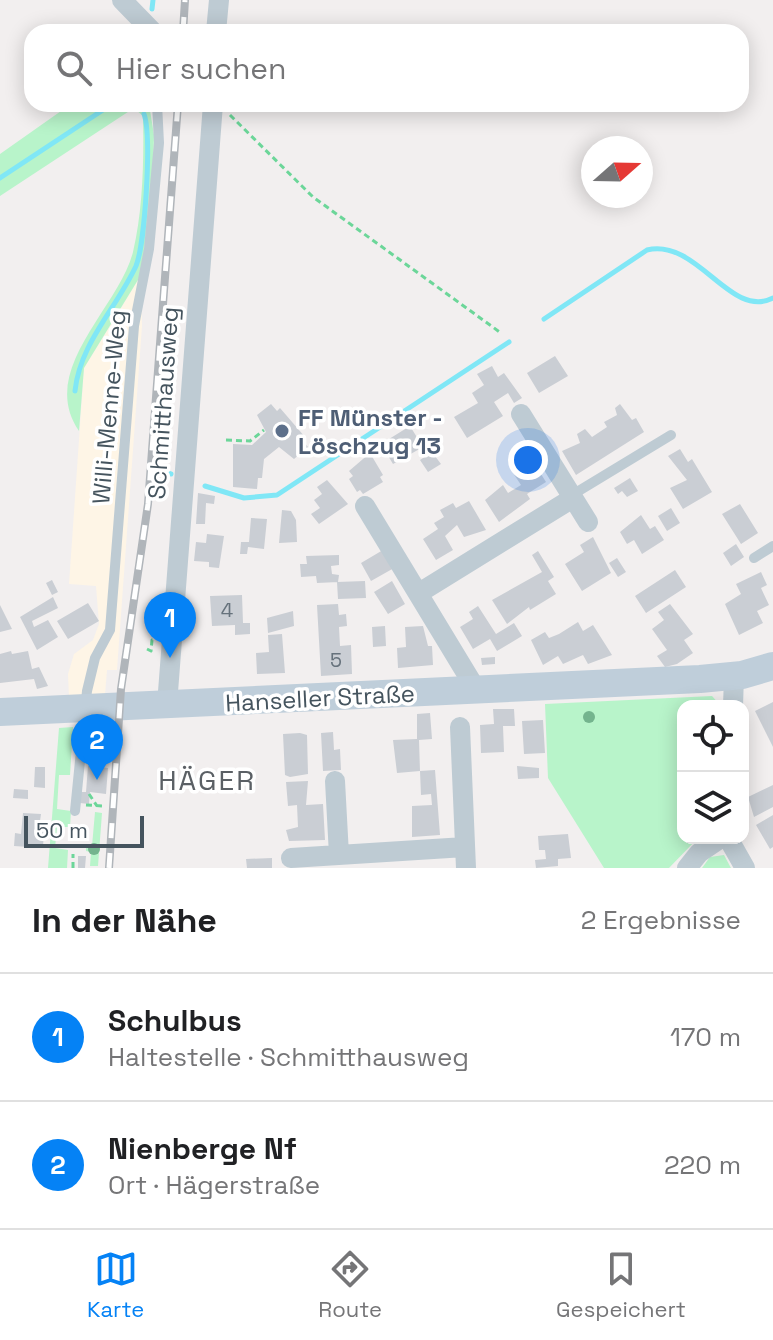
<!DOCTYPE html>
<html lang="de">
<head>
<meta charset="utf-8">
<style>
	body { margin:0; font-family:"Space Grotesk",sans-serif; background:#f2f2f2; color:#202124 }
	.controls { position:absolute; right:24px; bottom:24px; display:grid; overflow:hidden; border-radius:16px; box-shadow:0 4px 20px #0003 }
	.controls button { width:72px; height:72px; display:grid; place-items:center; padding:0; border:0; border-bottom:2px solid #e0e0e0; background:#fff; color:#202124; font:40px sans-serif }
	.compass { position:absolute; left:581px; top:136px; width:72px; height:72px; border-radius:50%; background:#fff; box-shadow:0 4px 20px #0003; rotate:70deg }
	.scale { position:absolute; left:24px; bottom:20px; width:120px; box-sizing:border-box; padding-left:8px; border:4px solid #45545e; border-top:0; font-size:22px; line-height:28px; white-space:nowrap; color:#45545e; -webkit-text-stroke:6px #fff; paint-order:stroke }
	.you { position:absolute; left:528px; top:460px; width:28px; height:28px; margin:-20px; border:6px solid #fff; border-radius:50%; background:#1a73e8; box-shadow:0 0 0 12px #1a73e833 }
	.badge { display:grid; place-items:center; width:52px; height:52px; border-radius:50%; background:#0582f5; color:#fff; font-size:26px; font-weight:700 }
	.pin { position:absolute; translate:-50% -66px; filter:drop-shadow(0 2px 4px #0008) }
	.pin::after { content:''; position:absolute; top:42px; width:28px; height:24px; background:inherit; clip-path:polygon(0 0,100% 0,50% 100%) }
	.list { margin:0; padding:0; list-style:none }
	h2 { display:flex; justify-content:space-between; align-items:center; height:104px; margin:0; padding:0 32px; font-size:34px }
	h2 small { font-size:26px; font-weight:400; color:#757577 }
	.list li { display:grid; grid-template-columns:52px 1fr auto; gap:24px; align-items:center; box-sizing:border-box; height:128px; padding:0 32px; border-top:2px solid #e0e0e0 }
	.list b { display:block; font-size:30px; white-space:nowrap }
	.list p { margin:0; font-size:26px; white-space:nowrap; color:#757577 }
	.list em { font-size:26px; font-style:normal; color:#757577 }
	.icon { flex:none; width:44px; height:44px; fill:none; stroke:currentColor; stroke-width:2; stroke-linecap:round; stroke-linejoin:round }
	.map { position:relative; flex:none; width:773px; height:868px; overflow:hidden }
	.search { position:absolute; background:#fff; box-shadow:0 4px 20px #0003; left:24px; right:24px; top:24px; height:88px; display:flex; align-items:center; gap:20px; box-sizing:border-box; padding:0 28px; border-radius:24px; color:#757577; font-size:30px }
	.sheet { height:360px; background:#fff }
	nav { display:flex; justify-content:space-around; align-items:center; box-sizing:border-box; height:112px; border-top:2px solid #e0e0e0; background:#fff; font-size:22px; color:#757577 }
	nav a { display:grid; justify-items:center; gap:4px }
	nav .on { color:#0582f5 }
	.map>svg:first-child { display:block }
	.commercial { fill:#fef5e6 }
	.green { fill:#b8f4ca }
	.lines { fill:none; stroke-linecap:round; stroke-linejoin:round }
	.stream { stroke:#80e7f6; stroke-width:5 }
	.building { fill:#caced4 }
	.path { stroke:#6cd699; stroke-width:3; stroke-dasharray:6 4; stroke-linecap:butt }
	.lane { stroke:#becbd3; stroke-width:10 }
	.street { stroke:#becbd3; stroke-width:20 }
	.secondary { stroke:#bfceda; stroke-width:28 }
	.rail-casing { stroke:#b0b5ba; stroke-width:8 }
	.rail { stroke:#fff; stroke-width:5; stroke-dasharray:15; stroke-linecap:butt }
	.tree { fill:#74b48e }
	.service-dot { fill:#5c6f8a; stroke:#fff; stroke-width:3 }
	.labels { text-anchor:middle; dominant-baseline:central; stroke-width:7; stroke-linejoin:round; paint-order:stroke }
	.number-label { font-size:20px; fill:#66727c }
	.street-label { font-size:24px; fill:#45545e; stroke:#fff }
	.service-label { font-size:24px; font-weight:bold; fill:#4e5e75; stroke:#fff; text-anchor:start }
	.quarter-label { font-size:28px; letter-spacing:2px; fill:#5b6065; stroke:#fff }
</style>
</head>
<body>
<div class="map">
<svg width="773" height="868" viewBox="0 0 773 868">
	<rect width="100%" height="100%" fill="#f2efef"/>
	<!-- commercial -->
	<path class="commercial" d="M141,275L142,326L117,670H107L105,695L69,697L68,674L74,654L93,640L99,624L96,586L69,584L84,368Z"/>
	<!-- green -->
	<path class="green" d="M71,104H149L154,135L153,179L141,275L84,368L79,431C37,370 119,308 133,252C143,210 144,160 143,116L134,108L0,196V154Z
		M712,696L721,706H683V838H698L669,868H604L548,778L545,704Z
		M73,727L70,775H59L57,809L71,811L70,827H57L55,848L68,850L67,868H48L59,728Z
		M95,812L102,813L98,866H90L91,852L86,851V846H92Z
		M724,855L731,868H702L710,857Z"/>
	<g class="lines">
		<!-- stream -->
		<path class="stream" d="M152,9L153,0
			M0,178L112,104
			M544,319L647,250C698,238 730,320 773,298
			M75,391C80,343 116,309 136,266C145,244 152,136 144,114
			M161,471L171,474
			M205,486L244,498L277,495L509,342"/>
	</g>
	<!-- building -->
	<path class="building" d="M555,356L568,376L539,393L527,373Z
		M492,366L498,377L504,373L522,398L514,403L508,393L494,402L503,416L467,438L454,417L478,403L472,393L484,385L477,374Z
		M271,404L277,411L280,408L305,437L302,440L308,447L294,459L279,447L264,459L262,478H258L257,489L233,487V444L252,445L266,432L257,415Z
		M620,404L632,420L636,418L644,432L576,475L562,451L580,443L577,434L585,429L592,437L607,427L604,422L617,415L615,408Z
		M410,426L418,439L422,436L425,440L420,443L423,447L393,464L381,444Z
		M680,449L688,462L692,459L712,492L683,509L670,488L687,480L668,456Z
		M432,452L441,464L428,472L420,460Z
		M370,453L383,475L380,477L383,482L363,494L360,490L357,492L349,479L353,476L349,471Z
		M531,458L546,482L527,494L530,499L499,522L485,500L503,485L508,493L521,485L513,473Z
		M630,478L638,491L627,497L622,491L618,494L614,488Z
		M327,480L348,504L319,524L311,514L320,508L314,500L322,494L317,487Z
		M198,493L215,496L214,504L206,503L205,524H196Z
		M469,501L486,530L464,537L457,525L445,536L453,550L436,560L423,539L438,529L434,523L444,517L440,510L453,503L456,508Z
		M740,504L758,533L741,544L722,514Z
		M671,508L680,523L667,531L658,516Z
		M282,510L291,511L296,520L297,542L279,543Z
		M641,515L650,529L655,526L664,540L642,554L634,540L627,544L620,532Z
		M251,518L267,519L264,549L248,547L247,554H240L241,542H249Z
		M207,534L224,536L219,568L209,567V562L194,561L196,542L206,543Z
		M593,537L611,573L582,591L565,564L584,552L580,545Z
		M736,544L744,557L731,566L723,553Z
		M383,550L394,568L371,581L361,563Z
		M538,551L554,577L548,581L556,594L530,610L529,607L507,624L492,600L542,572L532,555Z
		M339,555V565L331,566L332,574L339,575L338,582L317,583L316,576L301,577L300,564H307L306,556Z
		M617,558L626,572L618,577L609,563Z
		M675,570L686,587L646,613L635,596Z
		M761,572L767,585L761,588L769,605L757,611L763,623L739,635L725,604L741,594L736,584Z
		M52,580L58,592L52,595L46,583Z
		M365,581L366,598L338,599L337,582Z
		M392,581L405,604L388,614L374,592Z
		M242,595L243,623H250V634L235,635V625L212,626L210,596Z
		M53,597L58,608L32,621L34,627L48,620L58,637L37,650L20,617Z
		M88,603L99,621L68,639L57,621Z
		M338,604L339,615L346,614L347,626L339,627L340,646L351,645L352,674L321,676L317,605Z
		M670,604L693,634L684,640L693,653L677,664L665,667L657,656L667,650L652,629L664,620L658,612Z
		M0,605L12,629L0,632Z
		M478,606L496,634L514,623L522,636L497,651L490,639L473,649L460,627L473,619L469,612Z
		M293,611L294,626L268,633L267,618Z
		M578,622L583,631L593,625L612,655L588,664L583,655L563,664L558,656L543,665L531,640L545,632L549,638L559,634Z
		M385,626L386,646L373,647L372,627Z
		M423,626L428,646H432L433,665L398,668L397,648L406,647L405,627Z
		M282,634L285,673L257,674L256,653L269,652L268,635Z
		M11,651L12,654L28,651L32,669L39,667L48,686L37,689L34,679L0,683V654Z
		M495,657V664L482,665L481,658Z
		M773,702V747L755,711Z
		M493,709H514L515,726H503L504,752L481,753L480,725L494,724Z
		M430,713L432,739L419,740L420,771L397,773L393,740L417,739V714Z
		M543,720L545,753L524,754L522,721Z
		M333,732L334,750L340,749L341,770L323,771L321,733Z
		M300,733L307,735L308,774L290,777L285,775L283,734Z
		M88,766L108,768L106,794L90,792L89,804L80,803L81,792H86Z
		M517,766L539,768V778L518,779Z
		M35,767H45V788L34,787Z
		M435,770L440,835L412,837V806L432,805L431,794L421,795L420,771Z
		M308,781L306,805L323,804L325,840L289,841L286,830L298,827L297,805L288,806L286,782Z
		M773,785V807L754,817L748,797Z
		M14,789L28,790V799L13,798Z
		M23,813L41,814L39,828H44L43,848L14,846L15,833L21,834Z
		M773,815V847L770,849L756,825Z
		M568,834L571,858L558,859V866L536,868L535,860L546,859L545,850H539L538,836Z
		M78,856H86L85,868H78Z
		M272,858V868H247L246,859Z"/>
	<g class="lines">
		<!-- path -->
		<path class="path" d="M230,115L313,197L501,333
			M226,440L250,441L264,430
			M147,649L151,651L152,640H156
			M89,794L97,806
			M86,805L103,806
			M73,868V854"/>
		<!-- lane -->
		<path class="lane" d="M572,495L671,435
			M754,558L773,546
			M75,811L87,691L95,658L110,630L134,326L149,249L159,143L157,104"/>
		<!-- street -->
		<path class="street" d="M122,0L153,32
			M216,32L219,0
			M521,414L588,522
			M365,506L471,681L472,691
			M419,593L573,498
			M167,705L213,104
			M733,706L734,676
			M460,727L466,868
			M335,781L339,855
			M728,838L745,868
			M291,858L465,847
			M687,868L699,853L721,838"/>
		<!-- secondary -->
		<path class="secondary" d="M0,712L700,679L742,675L773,666"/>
		<defs>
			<path id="rail" d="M183,32L185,0
				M109,868L121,689L148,504L178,104"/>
		</defs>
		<!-- rail casing -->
		<use href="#rail" class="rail-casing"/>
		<!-- rail -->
		<use href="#rail" class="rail"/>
	</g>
	<!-- trees -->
	<g class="tree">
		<circle cx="589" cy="717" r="6"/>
		<circle cx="94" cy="849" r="6"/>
	</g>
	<!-- markers -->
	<circle class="service-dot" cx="282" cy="431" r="8"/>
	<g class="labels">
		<!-- number labels -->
		<g class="number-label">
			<text x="227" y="610">4</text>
			<text x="336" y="660">5</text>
		</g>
		<!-- street labels -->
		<g class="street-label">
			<text transform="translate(163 403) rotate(-86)">Schmitthausweg</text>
			<text transform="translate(109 407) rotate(-85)">Willi-Menne-Weg</text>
			<text transform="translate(320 698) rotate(-3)">Hanseller Straße</text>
		</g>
		<!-- service labels -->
		<g class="service-label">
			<text x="298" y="417">FF Münster -<tspan x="298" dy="28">Löschzug 13</tspan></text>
		</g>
		<!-- quarter labels -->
		<g class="quarter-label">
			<text x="207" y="780">HÄGER</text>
		</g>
	</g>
</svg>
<div class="controls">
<button><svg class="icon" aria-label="locate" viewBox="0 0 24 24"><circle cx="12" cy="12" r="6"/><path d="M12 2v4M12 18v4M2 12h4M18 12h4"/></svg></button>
<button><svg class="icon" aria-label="layers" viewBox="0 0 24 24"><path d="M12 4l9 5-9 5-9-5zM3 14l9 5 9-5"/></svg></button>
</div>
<svg class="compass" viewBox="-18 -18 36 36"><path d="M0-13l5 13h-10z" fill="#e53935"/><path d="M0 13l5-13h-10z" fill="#757577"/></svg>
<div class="scale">50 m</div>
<div class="you"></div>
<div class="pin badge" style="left:170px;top:658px">1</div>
<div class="pin badge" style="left:97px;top:780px">2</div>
<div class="search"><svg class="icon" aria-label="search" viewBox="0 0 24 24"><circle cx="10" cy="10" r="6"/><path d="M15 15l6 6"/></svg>Hier suchen</div>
</div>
<section class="sheet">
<h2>In der Nähe<small>2 Ergebnisse</small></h2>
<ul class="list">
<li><span class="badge">1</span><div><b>Schulbus</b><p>Haltestelle · Schmitthausweg</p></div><em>170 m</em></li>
<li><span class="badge">2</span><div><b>Nienberge Nf</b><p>Ort · Hägerstraße</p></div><em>220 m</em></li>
</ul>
</section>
<nav>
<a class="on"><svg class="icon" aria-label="map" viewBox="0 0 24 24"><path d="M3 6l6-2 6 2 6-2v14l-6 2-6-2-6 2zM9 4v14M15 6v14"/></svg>Karte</a>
<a><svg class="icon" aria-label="directions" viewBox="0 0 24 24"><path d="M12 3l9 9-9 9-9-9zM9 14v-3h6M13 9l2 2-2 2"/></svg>Route</a>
<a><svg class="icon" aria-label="saved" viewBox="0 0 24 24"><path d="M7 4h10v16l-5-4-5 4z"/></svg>Gespeichert</a>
</nav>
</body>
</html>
